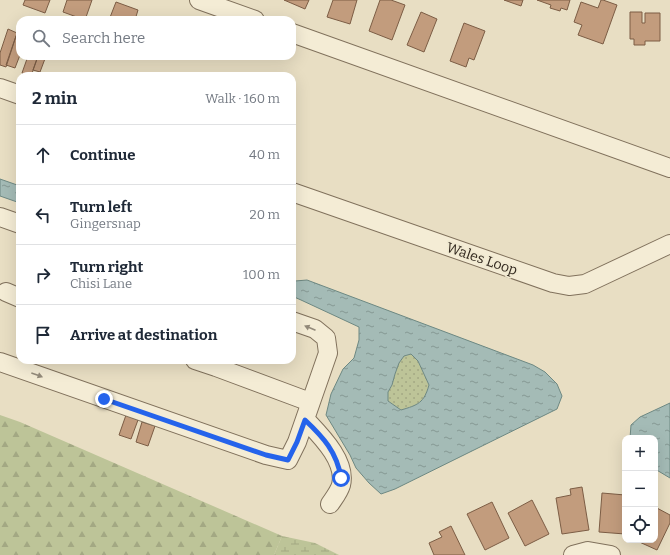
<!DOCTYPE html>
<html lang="en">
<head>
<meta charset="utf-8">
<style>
	body { margin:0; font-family:Bitter,serif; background:#f6f6f7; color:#1f2937 }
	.controls { position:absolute; right:12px; bottom:12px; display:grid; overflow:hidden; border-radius:8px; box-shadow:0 4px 16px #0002 }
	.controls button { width:36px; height:36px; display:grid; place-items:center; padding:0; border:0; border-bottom:1px solid #e0e1e3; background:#fff; color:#1f2937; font:20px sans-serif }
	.stop { position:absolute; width:12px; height:12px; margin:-9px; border:3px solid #2563eb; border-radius:50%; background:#fff }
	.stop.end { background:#2563eb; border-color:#fff; box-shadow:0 1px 4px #0008 }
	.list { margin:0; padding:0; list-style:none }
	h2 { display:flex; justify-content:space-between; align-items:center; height:52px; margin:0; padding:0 16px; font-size:17px }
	h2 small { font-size:13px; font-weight:400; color:#747a83 }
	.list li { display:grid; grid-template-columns:26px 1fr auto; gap:12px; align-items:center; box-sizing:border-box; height:60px; padding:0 16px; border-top:1px solid #e0e1e3 }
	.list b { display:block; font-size:15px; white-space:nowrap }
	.list p { margin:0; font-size:13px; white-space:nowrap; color:#747a83 }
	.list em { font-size:13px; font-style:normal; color:#747a83 }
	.icon { flex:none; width:22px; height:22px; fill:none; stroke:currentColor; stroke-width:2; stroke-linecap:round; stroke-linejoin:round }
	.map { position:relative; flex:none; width:670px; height:555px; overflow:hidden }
	.search { position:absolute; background:#fff; box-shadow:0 4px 16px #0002; left:16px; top:16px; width:280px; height:44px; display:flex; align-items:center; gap:10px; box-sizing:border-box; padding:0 14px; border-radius:12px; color:#747a83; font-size:15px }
	.panel { position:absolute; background:#fff; box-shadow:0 4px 16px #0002; left:16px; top:72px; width:280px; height:292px; border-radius:12px }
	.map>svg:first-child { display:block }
	.forest { fill:url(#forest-firs) }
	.wetland { fill:url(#wetland-marsh) }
	.park { fill:url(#park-dots) }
	.water { fill:url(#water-ripples); stroke:#6d8882; fill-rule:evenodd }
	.building { fill:#c29c7d; stroke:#7c5d45 }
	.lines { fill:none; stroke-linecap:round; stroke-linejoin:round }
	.minor-casing { stroke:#80715c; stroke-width:20 }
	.minor { stroke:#f4ecd5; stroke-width:18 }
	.oneway { fill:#938a7a }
	.route { stroke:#2563eb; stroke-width:5 }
	.labels { text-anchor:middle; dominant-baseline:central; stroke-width:3.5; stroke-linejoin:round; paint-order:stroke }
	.street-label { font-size:14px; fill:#32281e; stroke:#f0e9d1 }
</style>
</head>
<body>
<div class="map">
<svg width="670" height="555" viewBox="0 0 670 555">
	<defs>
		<pattern id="forest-firs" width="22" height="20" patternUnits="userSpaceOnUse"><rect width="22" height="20" fill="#bdc498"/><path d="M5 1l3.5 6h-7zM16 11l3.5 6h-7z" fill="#a3a883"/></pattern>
		<pattern id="wetland-marsh" width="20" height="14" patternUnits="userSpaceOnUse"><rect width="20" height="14" fill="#bdc498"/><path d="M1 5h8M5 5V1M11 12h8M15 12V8" fill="none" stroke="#a3a883"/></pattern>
		<pattern id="park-dots" width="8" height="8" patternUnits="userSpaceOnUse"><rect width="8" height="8" fill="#bdc498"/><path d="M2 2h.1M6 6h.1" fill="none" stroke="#a3a883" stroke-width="1.8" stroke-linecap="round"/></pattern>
		<pattern id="water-ripples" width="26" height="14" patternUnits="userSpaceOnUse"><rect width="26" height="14" fill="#a4bbb6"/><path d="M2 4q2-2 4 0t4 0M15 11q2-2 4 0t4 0" fill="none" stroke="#869893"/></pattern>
	</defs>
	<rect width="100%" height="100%" fill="#e8dec3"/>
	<!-- forest -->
	<path class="forest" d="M0,415L20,422L282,536L274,555H0Z"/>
	<!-- wetland -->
	<path class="wetland" d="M282,536L315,543L339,555H274Z"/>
	<!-- park -->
	<path class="park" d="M411,354L418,361L429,385C424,403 418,405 401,410L388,401V392L392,385L395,374L399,363L404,356Z"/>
	<!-- water -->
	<path class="water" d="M0,179L20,186V203L0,196Z
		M307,280L533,365L545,372L557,384L562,396L557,409L395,489L381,494L369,483L356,468L350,455L326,415L331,394L343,369L354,358L359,340V327L301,300L292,296V281H295ZM411,354L418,361L429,385C424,403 418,405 401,410L388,401V392L392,385L395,374L399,363L404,356Z
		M670,403V478L655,469V438H630L631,425L640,417Z"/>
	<!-- building -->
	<path class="building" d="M25,0H50L45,13L23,5Z
		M67,0H92L85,20L63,12Z
		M284,0H309L305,9Z
		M333,0H357L350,24L327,17Z
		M380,0H391L405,5L392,40L369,31Z
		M504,0H523L521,6Z
		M537,0H570L567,10L561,8L560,11L550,8L551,5Z
		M601,0H603L617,5L603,44L578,35L582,25L574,22L581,2L598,8Z
		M116,2L138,10L135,20H109Z
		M421,12L437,19L424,52L407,45Z
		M630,12H642V23H645V13H660V41H645V45H634V39H630Z
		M464,23L485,31L474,60L469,58L466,67L450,61Z
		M8,29L17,33L6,67L0,65V53Z
		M16,36L20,38V55L15,68L6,65Z
		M28,56H38L31,76L22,73Z
		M38,56H46L40,72L33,70Z
		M126,415L138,420L131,439L119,435Z
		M142,422L155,426L148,446L136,442Z
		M582,487L589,530L562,534L556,498L571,495L570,489Z
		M602,493L625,495V534L599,532Z
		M532,500L549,534L525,546L508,513Z
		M492,502L509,538L485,550L467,514Z
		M655,507L670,515V523L657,550L635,540H655Z
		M451,526L465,555H434L429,543L442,537L439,532Z"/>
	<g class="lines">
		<defs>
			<path id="minor" d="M199,0L255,20
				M292,33L670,168
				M0,88L20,95
				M292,192L553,283L569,286L585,284L670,244
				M0,217L20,224
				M6,292L20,298
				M195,360L216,367L310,402
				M0,362L266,455L288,460L297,442L328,353L326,338L315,329L292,321
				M305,419C320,435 347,461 341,485C339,492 334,498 330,504
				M573,555L588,551L611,555"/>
		</defs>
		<!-- minor casing -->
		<use href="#minor" class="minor-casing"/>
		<!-- minor -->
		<use href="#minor" class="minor"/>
	</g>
	<!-- one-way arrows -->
	<defs><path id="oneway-solid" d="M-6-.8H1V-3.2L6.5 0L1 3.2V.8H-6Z"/></defs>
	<g class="oneway">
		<use href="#oneway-solid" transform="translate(310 328) rotate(-157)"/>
		<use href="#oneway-solid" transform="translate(37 375) rotate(20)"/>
	</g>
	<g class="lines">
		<!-- route -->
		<path class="route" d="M104,399L266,455L288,460L297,442L305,420C323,437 337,452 341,478"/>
	</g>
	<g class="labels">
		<!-- street labels -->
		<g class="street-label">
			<text transform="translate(482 259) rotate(19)">Wales Loop</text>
		</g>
	</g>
</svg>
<div class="controls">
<button>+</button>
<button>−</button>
<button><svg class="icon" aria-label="locate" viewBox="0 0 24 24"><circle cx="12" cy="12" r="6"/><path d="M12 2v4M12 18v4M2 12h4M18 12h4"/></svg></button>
</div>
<div class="stop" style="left:341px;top:478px"></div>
<div class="stop end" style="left:104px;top:399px"></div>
<div class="search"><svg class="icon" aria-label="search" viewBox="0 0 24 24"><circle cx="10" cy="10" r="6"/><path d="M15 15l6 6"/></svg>Search here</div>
<section class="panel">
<h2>2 min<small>Walk · 160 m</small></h2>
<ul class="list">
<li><svg class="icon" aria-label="ahead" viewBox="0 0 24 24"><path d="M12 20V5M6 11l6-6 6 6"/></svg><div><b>Continue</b></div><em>40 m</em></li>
<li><svg class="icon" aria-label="left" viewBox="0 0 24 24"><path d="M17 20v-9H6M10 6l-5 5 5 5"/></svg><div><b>Turn left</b><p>Gingersnap</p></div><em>20 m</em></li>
<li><svg class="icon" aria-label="right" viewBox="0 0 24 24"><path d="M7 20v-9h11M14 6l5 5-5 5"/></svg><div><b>Turn right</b><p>Chisi Lane</p></div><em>100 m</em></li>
<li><svg class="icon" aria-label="arrive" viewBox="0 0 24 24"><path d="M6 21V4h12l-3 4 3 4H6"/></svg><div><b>Arrive at destination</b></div></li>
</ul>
</section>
</div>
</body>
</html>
